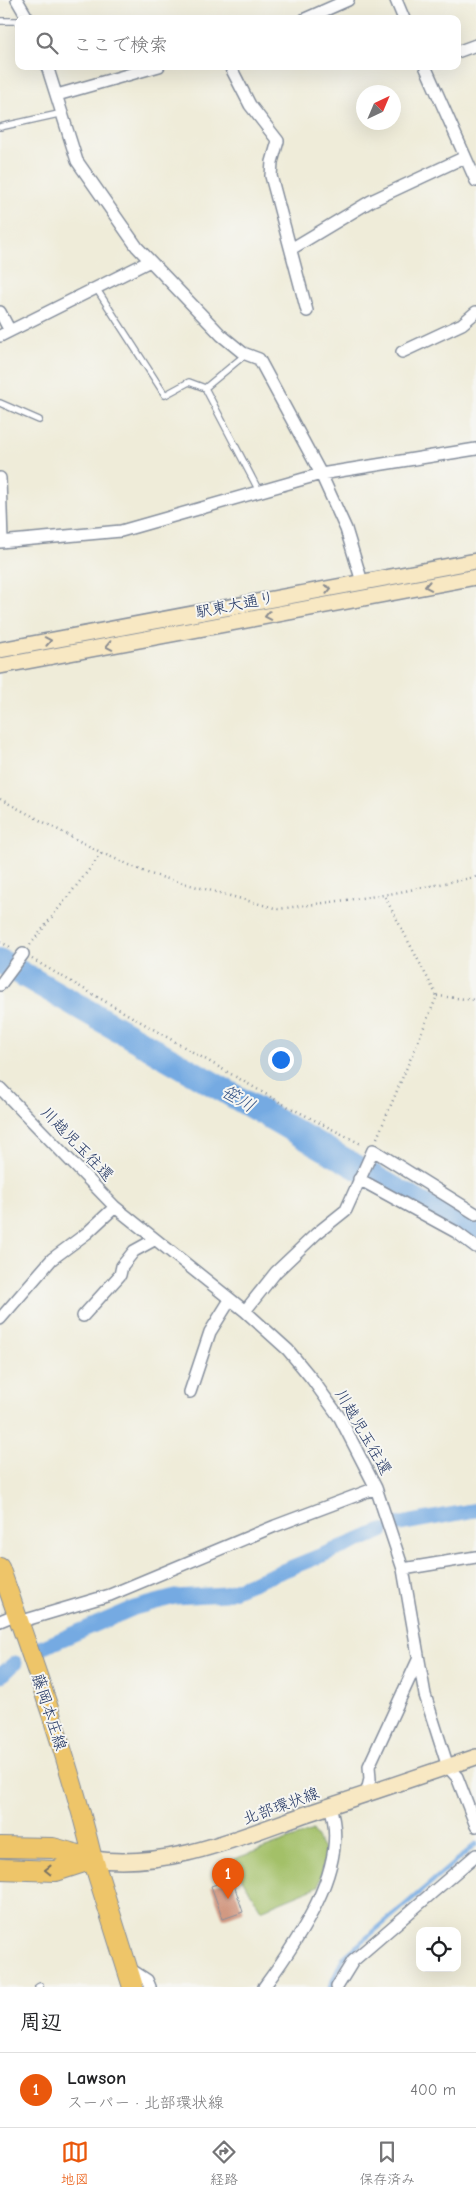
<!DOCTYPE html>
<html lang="ja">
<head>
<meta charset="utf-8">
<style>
	body { margin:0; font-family:"Comic Neue","Klee One",sans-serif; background:#f6f6f6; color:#202124 }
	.controls { position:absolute; right:15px; bottom:15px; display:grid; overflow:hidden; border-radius:10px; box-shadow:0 5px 20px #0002 }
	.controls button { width:45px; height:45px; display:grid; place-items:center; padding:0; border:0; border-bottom:1px solid #e0e0e0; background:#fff; color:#202124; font:25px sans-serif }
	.compass { position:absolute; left:356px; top:85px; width:45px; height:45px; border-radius:50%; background:#fff; box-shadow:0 5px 20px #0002; rotate:44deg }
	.you { position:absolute; left:280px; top:1059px; width:18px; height:18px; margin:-12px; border:4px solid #fff; border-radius:50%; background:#1a73e8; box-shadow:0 0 0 8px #1a73e833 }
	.badge { display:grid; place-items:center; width:32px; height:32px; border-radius:50%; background:#ea580c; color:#fff; font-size:16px; font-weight:700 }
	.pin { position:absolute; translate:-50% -41px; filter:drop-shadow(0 1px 2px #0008) }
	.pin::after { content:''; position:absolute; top:26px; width:18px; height:15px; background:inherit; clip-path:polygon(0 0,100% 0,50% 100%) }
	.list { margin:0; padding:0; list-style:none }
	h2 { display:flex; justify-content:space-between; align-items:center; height:65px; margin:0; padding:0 20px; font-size:21px }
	h2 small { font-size:16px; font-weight:400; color:#757577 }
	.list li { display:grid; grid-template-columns:32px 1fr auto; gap:15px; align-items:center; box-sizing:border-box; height:75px; padding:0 20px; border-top:1px solid #e0e0e0 }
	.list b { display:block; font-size:19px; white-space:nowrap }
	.list p { margin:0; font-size:16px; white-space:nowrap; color:#757577 }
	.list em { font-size:16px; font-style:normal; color:#757577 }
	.icon { flex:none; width:28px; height:28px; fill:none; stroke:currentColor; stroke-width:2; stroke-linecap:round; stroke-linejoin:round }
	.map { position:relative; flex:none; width:476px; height:1987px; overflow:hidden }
	.search { position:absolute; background:#fff; box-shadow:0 5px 20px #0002; left:15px; right:15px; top:15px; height:55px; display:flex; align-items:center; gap:12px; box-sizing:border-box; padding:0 18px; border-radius:10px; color:#757577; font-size:19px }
	.sheet { height:140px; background:#fff }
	nav { display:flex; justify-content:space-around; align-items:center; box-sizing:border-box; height:70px; border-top:1px solid #e0e0e0; background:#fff; font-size:14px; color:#757577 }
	nav a { display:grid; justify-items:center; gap:2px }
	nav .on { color:#ea580c }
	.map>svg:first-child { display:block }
	.green { fill:#a3c067; stroke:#5f7862 }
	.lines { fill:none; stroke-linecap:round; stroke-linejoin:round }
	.stream { stroke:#75aae2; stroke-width:4.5 }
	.canal { stroke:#75aae2; stroke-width:15 }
	.river { stroke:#75aae2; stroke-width:25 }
	.building { fill:#d19982 }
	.lane-casing { stroke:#858e9c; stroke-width:8 }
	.street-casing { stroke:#858e9c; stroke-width:14 }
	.secondary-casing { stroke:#858e9c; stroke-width:18 }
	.primary-casing { stroke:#858e9c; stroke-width:20 }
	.highway-casing { stroke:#858e9c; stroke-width:22 }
	.path { stroke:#858e9c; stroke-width:2.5; stroke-dasharray:1 4; stroke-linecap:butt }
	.lane { stroke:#fff; stroke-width:5.5 }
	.street { stroke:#fff; stroke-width:11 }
	.secondary { stroke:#f8e8c3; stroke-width:15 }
	.primary { stroke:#eec569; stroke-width:18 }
	.highway { stroke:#eec569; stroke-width:20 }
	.oneway { stroke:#8a8c90 }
	.oneway2 { stroke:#7a7263 }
	.labels { text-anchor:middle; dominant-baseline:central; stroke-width:4; stroke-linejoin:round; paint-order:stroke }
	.street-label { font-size:16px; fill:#1b2f5e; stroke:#f6f6f2 }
	.water-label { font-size:18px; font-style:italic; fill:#365486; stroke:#f6f6f2 }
</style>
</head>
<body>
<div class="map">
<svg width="476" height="1987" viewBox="0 0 476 1987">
	<rect width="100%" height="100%" fill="#f6f6f2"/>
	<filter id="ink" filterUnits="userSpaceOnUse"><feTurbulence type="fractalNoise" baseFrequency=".02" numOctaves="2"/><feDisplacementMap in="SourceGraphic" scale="10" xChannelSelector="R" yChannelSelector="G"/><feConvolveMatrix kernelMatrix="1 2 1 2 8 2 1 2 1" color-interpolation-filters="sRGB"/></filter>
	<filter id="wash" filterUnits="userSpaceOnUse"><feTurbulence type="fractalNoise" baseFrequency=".0096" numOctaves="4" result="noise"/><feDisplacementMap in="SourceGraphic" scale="20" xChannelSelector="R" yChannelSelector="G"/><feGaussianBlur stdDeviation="1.12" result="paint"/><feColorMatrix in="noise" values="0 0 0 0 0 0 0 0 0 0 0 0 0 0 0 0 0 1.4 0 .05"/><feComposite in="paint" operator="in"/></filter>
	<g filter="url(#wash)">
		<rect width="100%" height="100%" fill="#efecd9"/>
		<!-- green -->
		<path class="green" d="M313,1831L326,1853L319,1886L261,1910L231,1860Z"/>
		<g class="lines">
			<!-- stream -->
			<path class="stream" d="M330,1987L343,1958L476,1844"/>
			<!-- canal -->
			<path class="canal" d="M395,1525L476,1510
				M41,1648L134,1608L175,1597L225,1594L382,1531
				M0,1676L15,1663"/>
			<!-- river -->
			<path class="river" d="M0,961L476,1236"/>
		</g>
		<g id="blocks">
			<!-- building -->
			<path class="building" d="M232,1879L243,1912L223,1919L211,1886Z"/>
		</g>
	</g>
	<g filter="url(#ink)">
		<use href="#blocks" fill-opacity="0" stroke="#858e9c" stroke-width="1"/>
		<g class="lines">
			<defs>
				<path id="lane" d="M0,21H19
					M0,127L63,113
					M96,288L165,395L189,382L205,388L259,491
					M205,388L246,354
					M0,403L39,420
					M38,1987L40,1986"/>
				<path id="street" d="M17,0L28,19
					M396,0L404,19
					M305,19L348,0
					M457,52L476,45
					M47,66L77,161L137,247L221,335L243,353L259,359L321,474L346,529L362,582
					M230,66L250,105L278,141L272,162L271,176L307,311
					M425,66L476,181
					M57,95L159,66
					M291,249L371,201L465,157
					M0,312L10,331
					M0,336L150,261
					M402,352L462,324L476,312
					M0,478L2,541
					M0,542L121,531L321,474L476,449
					M0,985L23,954
					M0,1088L115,1207L245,1311L288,1350L312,1379L340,1418L376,1488L403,1569L425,1695L448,1767L457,1777L476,1826
					M359,1179L456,1232L476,1247
					M245,1311L276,1272L316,1234L346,1210L373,1150L476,1214
					M83,1316L120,1275L122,1266L134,1251L154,1240
					M0,1319L52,1259L87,1233L115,1207
					M190,1392L210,1332L230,1300
					M403,1569L476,1557
					M0,1621L17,1614
					M19,1622L110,1595L275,1526L376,1488
					M366,1795L370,1779L369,1766L418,1660
					M127,1967L147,1980L150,1987
					M264,1987C297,1942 351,1865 330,1807
					M337,1987L353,1961L476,1855"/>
				<path id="secondary" d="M0,650L476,561
					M0,666L476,577
					M93,1859C167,1869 235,1839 303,1815C361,1796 418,1777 476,1757"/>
				<path id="primary" d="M0,1567C34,1663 69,1760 93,1859"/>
				<path id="highway" d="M0,1847L53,1848L93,1859
					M93,1859L133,1987
					M0,1869L56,1871L93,1859"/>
			</defs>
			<!-- lane casing -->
			<use href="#lane" class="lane-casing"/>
			<!-- street casing -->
			<use href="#street" class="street-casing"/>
			<!-- secondary casing -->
			<use href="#secondary" class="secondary-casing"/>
			<!-- primary casing -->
			<use href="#primary" class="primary-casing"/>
			<!-- highway casing -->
			<use href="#highway" class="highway-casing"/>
			<!-- path -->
			<path class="path" d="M0,799L102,853L150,874L278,909L384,895L476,877
				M0,942L12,948
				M30,945L102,853
				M32,959L281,1103L363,1145
				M437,996L476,1000
				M377,1138L437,996L384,895"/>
			<!-- lane -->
			<use href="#lane" class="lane"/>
			<!-- street -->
			<use href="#street" class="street"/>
			<!-- secondary -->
			<use href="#secondary" class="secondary"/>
			<!-- primary -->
			<use href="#primary" class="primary"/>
			<!-- highway -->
			<use href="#highway" class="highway"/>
		</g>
		<!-- one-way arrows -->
		<defs><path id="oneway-chevron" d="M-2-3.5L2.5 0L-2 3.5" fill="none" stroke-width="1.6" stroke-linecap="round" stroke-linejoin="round" transform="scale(1.25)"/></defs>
		<g class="oneway">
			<use href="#oneway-chevron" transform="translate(428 586) rotate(169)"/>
			<use href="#oneway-chevron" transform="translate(328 589) rotate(-11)"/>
			<use href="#oneway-chevron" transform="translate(268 616) rotate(169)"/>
			<use href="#oneway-chevron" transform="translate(48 641) rotate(-11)"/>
			<use href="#oneway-chevron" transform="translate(109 646) rotate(169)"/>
		</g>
		<use class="oneway2" href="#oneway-chevron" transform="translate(48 1870) rotate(-179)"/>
	</g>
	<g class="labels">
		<!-- street labels -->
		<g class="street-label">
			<text transform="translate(235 605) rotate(-11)">駅東大通り</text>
			<text transform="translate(77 1144) rotate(46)">川越児玉往還</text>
			<text transform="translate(363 1432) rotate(60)">川越児玉往還</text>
			<text transform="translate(49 1712) rotate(72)">藤岡本庄線</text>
			<text transform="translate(281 1806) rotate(-20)">北部環状線</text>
		</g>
		<!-- water labels -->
		<g class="water-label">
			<text transform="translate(238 1099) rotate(30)">笹川</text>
		</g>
	</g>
</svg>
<div class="controls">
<button><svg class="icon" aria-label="locate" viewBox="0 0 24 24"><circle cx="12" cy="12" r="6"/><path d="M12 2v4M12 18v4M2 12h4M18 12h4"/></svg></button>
</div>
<svg class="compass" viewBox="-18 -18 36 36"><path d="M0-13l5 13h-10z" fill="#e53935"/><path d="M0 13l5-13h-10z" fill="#757577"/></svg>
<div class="you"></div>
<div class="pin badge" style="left:228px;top:1899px">1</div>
<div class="search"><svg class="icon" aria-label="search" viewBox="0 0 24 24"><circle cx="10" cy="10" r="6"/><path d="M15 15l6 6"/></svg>ここで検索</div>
</div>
<section class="sheet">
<h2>周辺<small></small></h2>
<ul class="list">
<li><span class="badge">1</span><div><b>Lawson</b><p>スーパー · 北部環状線</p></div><em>400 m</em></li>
</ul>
</section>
<nav>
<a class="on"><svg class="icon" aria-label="map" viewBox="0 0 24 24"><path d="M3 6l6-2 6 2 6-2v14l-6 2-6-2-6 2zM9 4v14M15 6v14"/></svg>地図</a>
<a><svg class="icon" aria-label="directions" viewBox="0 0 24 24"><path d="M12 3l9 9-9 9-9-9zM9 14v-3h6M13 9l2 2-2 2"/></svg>経路</a>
<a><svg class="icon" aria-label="saved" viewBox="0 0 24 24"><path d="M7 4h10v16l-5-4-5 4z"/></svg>保存済み</a>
</nav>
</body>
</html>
